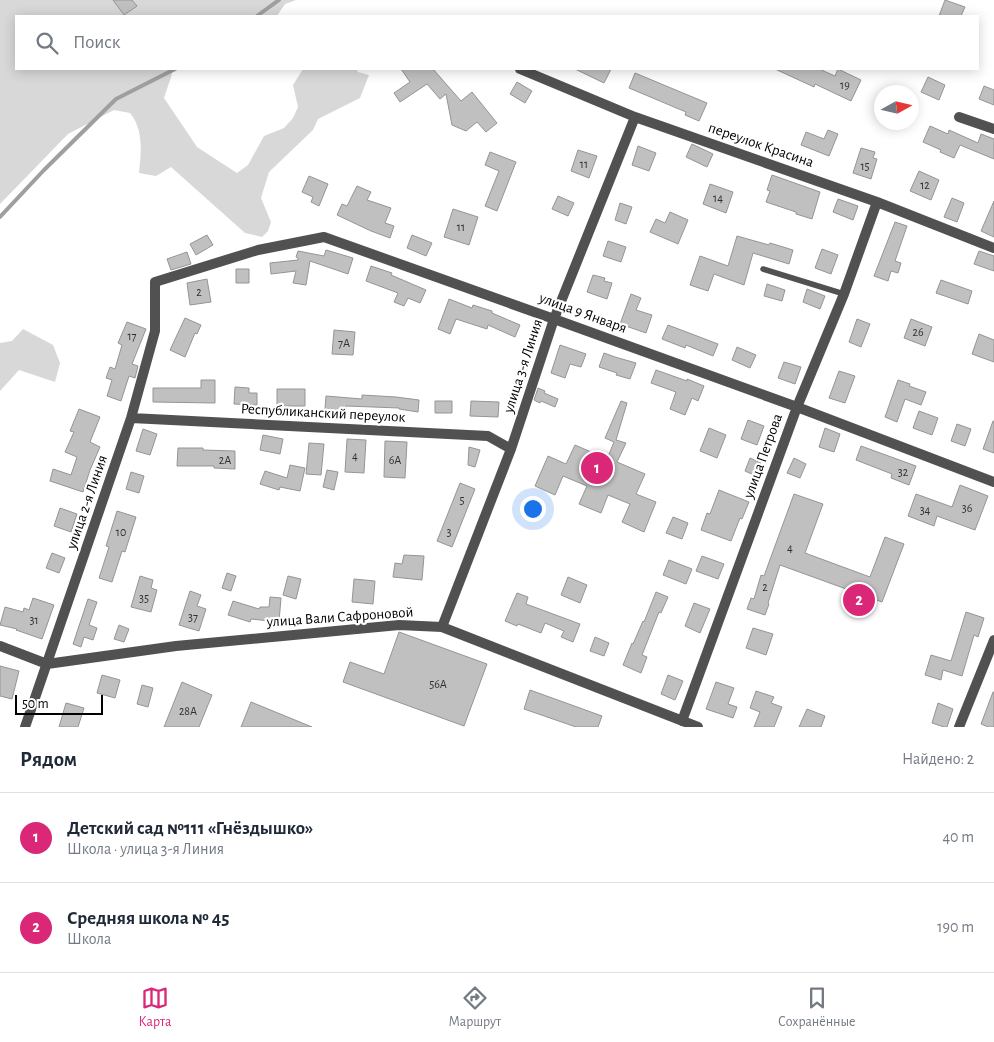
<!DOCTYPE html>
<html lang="ru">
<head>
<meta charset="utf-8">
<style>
	body { margin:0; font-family:"Alegreya Sans",sans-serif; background:#f6f6f7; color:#1f2937 }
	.compass { position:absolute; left:874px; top:85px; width:45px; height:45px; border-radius:50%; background:#fff; box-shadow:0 2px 12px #0003; rotate:82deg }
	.scale { position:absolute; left:15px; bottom:12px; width:88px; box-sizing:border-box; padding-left:5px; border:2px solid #000; border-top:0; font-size:14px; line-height:18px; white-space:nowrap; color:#000; -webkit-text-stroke:4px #fff; paint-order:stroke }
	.you { position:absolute; left:532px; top:508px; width:18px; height:18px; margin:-12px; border:4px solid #fff; border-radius:50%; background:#1a73e8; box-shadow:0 0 0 8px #1a73e833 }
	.badge { display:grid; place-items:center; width:32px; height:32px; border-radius:50%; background:#db2777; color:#fff; font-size:16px; font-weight:700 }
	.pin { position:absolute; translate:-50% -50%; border:2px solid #fff; box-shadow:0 1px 5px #0006 }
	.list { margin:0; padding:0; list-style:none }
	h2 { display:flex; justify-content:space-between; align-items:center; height:65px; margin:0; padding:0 20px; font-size:21px }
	h2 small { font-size:16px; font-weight:400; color:#747a83 }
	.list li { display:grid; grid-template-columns:32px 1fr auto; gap:15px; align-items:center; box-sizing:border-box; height:90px; padding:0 20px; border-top:1px solid #e0e1e3 }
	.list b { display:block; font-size:19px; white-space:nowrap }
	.list p { margin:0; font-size:16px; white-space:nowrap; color:#747a83 }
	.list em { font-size:16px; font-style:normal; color:#747a83 }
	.icon { flex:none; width:28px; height:28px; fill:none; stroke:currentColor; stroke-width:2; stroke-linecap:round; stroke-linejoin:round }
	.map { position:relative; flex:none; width:994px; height:727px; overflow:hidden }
	.search { position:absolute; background:#fff; box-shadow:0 2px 12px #0003; left:15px; right:15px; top:15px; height:55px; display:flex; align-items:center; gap:12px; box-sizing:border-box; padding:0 18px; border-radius:0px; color:#747a83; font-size:19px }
	.sheet { height:245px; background:#fff }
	nav { display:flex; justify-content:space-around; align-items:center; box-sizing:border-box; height:70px; border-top:1px solid #e0e1e3; background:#fff; font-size:14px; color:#747a83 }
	nav a { display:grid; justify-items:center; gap:2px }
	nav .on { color:#db2777 }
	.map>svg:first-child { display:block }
	.green { fill:#d8d8d8 }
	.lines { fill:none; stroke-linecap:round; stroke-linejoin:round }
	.stream { stroke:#9f9f9f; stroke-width:4 }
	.building { fill:#c0c0c0; stroke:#959595 }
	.lane { stroke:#515151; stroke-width:5.5 }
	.street { stroke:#515151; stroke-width:10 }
	.labels { text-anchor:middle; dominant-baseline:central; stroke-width:4.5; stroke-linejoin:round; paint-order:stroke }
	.number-label { font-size:12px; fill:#303030 }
	.street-label { font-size:15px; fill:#000; stroke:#fff }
</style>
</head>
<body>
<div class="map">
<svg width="994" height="727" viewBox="0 0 994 727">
	<rect width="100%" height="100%" fill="#fff"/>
	<!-- green -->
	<path class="green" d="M0,0H296L285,4L277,16H16V69H168L172,74L164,98L197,147L237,173L248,165L264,136L284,128L293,118L298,107L293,85L303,69H356L358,72L369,75L360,98L318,119L313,130L269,172L261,198L271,222L268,231L262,237L245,233L171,167L156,176L139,173C141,153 144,130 130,113L114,110L68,134L0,204Z
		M23,329L53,345L60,363L55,382L19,370L0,391V343L12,341Z"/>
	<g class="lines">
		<!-- stream -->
		<path class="stream" d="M257,16L279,0
			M0,217L44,170L116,99L175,69"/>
	</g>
	<!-- building -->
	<path class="building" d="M113,0H132L137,6L124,15Z
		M945,0L965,7L961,16H939Z
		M401,69H433L461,101L472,92L497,123L486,132L477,122L466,131L452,125L446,94L440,99L427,84L400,102L394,93L410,82Z
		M575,69H611L604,83Z
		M775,69H819L835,76L838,69L861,80L851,101L815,84L814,87Z
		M635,73L707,103L699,121L685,115L686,112L629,88Z
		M928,77L945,85L939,100L921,92Z
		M517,82L532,91L525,103L510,94Z
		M984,86L994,90V105L979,99Z
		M930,126L948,134L949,130L978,143L981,134L994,139V159L960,145L954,158L940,152L941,150L923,142Z
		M828,130L838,134L829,156L801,145L806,132L824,139Z
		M692,144L713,154L707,167L686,157Z
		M638,146L656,153L649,171L632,165Z
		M861,148L875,152L873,158L877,159L871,179L853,173Z
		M578,150L597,156L589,178L571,171Z
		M490,152L516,162L497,211L485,206L499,171L485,165Z
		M919,171L939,180L931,200L910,191Z
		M772,175L820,192L812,219L796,214V212L766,202L770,191L767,190Z
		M309,176L328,184L319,206L311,202L313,197L302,192Z
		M710,184L733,192L726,213L703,204Z
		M357,186L371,192L367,200L391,208L385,223L394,226L390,238L371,231L337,215L342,204L347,206Z
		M558,196L574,203L568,216L552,209Z
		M952,198L964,203L957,222L944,217Z
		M838,199L858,206L853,220L833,212Z
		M994,201V237L981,231Z
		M620,203L632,207L626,224L615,220Z
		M453,209L478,217L469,245L444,237Z
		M670,212L688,220L678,244L650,232L656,219L665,223Z
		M895,222L907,226L895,261L901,263L898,273L891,271L888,281L874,276Z
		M207,235L213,245L196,255L190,244Z
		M412,235L432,243L426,256L407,248Z
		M737,236L769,245L770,243L793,250L789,264L753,253L744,285L714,274L708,291L690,285L700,256L728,266Z
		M608,241L626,247L621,262L603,256Z
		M822,249L838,255L831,274L815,268Z
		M326,250L353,258L348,274L310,261L306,285L293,283L296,271L271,274L270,263L298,260V258L296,257L298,251L324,256Z
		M979,251L994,256V271L974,264Z
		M187,252L191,264L171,270L167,259Z
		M371,266L392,273L391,275L426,290L420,303L408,298L404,306L394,302L398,293L366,281Z
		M236,269H249V283H236Z
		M593,275L605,278L604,281L612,283L607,299L587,292Z
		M207,279L211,302L190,305L187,283Z
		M941,280L972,291L968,304L936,293Z
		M767,284L785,290L782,301L764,296Z
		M807,289L825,296L820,309L803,302Z
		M631,294L641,298L636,310L652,315L646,333L620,324Z
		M449,299L472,308L473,305L492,311V313L520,325L515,337L488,325L487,329L456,319L450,334L438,329Z
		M185,318L201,325L197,334L195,333L185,357L170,350Z
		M857,319L870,324L861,347L849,342Z
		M911,319L932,327L925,346L904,338Z
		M127,322L146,329L132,364L138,366L135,378L129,376L121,401L107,396L112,380L106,378L110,367L115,369L122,345L118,343Z
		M668,325L718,344L713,356L686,345L685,348L662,339Z
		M334,330L355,332L353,355L332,354Z
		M979,334L994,340V362L972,354Z
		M560,345L586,354L581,367L570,364L565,378L551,373Z
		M737,347L756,355L750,368L732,360Z
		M604,353L615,357L636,363L630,379L616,375L617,373L599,367Z
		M784,362L801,367L795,384L778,378Z
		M656,370L687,381V379L704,386L698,401L692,398L685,415L670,409L676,392L651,383Z
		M839,371L855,376L845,403L829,398Z
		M201,380H215V403L153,402V388H201Z
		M898,380L910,384L909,386L926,392L921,405L905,399L897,422L885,417Z
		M235,387L249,388V393H257V405L234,404Z
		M538,388L545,391L544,393L558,399L555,407L541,401L540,403L534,400Z
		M277,389H305V406H277Z
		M362,395L396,397L419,400L418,412L399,409V408L346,406L345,410L325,409L326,396L362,399Z
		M435,401H452V413H435Z
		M471,401L499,402L498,417L470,416Z
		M621,401L627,403L616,440L626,443L617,462L645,474L636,494L656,502L644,532L622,522L630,504L608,495L601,513L579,504L587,486L563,476L555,495L535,486L548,456L566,464L575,445L607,459L614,442L605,438Z
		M79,409L100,417L90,442L100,447L90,470L83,492L50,481L53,469L71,475L77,457L65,452L74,432L70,431Z
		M919,411L938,418L932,435L913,428Z
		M748,420L764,426L757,445L741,439Z
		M993,421H994V453L983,449Z
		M957,424L971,429L965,446L951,441Z
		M709,428L726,435L717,458L700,451Z
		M825,428L840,434L834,452L819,447Z
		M143,429L157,434L150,455L136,451Z
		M263,435L283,439L280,454L260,450Z
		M347,439L366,440L364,473L345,472Z
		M385,441L407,442L405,478L384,477Z
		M309,443L324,444L321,475L306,474Z
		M861,446L916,466L909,485L891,478L892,474L856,460Z
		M469,447L480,450L475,467L468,465Z
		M178,448H203V450L235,451V469L214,468V466H177Z
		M750,458L761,463L756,476L745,471Z
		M794,458L806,464L800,478L787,473Z
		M290,465L305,468L300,491L280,487L279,490L260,484L265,471L287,478Z
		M327,470L338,472L334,490L323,487Z
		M131,472L144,476L139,493L126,489Z
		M460,483L475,489L452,547L437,541Z
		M960,485L988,496L975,530L937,516L934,526L908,516L916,494L952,507Z
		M719,490L749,502L742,519L740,518L731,541L701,530L707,513L710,514Z
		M794,494L823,504L805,553L870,577L885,537L904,544L882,602L780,565L768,603L769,604L765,615L747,609L751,598L754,599L761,575L764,576Z
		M60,508L77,514L71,532L54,526Z
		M117,511L136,517L125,552L122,551L112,582L99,578L109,547L106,546Z
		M673,517L688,523L682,539L666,533Z
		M52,553L65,558L59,573L46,568Z
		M404,555L424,556L422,580L393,577L395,563L402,564Z
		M702,556L724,564L718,579L696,571Z
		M669,560L692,569L686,584L663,575Z
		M227,573L236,576L231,591L222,588Z
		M140,576L153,580L151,588L157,590L151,612L131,607Z
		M288,576L301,579L296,599L283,595Z
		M568,577L587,585L580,603L561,595Z
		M354,579L375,581L373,604L352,602Z
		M190,591L201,595L197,606L206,609L199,631L179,625Z
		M656,592L668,597L661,613L659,612L642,655L647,657L641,673L623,665L632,643L633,644L643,621L644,622Z
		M517,593L528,597L526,604L580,624L573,642L561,637L564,631L545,623L541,633L518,624L517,626L505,621Z
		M270,597L281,598L279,622L251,619L250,622L228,615L233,601L259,609L260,607H269Z
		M33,598L54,605L42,639L16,630L17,629L0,625L5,607L23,612L24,608L29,610Z
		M88,599L97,602L89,625L97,628L93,640L84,637L81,647L73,644Z
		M694,603L710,609L700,633L685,626Z
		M966,612L984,618L978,637L974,635L962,676L943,670L941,680L925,675L931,655L951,661Z
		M119,625L129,629L124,642L114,639Z
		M753,628L773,634L766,655L746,648Z
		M399,632L487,664L464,726L343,682L350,662L384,674Z
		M595,637L609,643L604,656L590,651Z
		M0,666L19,671L12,699L0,696Z
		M102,675L120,680L115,698L97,693Z
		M668,675L683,681L675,700L661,694Z
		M182,682L212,695L199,727H164Z
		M716,682L734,688L728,704L737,707L733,718L706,709Z
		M142,685L153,688L148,707L137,704Z
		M530,690L602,716L598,727H576L524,709Z
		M756,691L774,697L771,703L782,707L774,727H754L760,712L750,708Z
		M993,692H994V727H988L981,724Z
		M251,702L312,727H241Z
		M66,703L84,708L78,727H59Z
		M938,703L953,709L947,727H944L932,723Z
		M807,709L825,716L821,727H799Z"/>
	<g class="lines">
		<!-- lane -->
		<path class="lane" d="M763,269L844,294"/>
		<!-- street -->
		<path class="street" d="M520,69L635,117L877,202L994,248
			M959,117L994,129
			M131,418L488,436L511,449
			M442,627L511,449L554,319L635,117
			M0,646L47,664L176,646L399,625L442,627L698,727
			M682,721L797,407L844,294L877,202
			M25,727L131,418L155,331V282L258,250L324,237L554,319L797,407L994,482
			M959,727L994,640"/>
	</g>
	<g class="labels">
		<!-- number labels -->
		<g class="number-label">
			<text x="845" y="85">19</text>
			<text x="584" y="164">11</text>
			<text x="865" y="166">15</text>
			<text x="925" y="185">12</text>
			<text x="718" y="198">14</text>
			<text x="461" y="227">11</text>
			<text x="199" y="292">2</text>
			<text x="918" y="332">26</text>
			<text x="132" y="336">17</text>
			<text x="344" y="343">7А</text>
			<text x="355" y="456">4</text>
			<text x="225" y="460">2А</text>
			<text x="395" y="460">6А</text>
			<text x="903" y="472">32</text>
			<text x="462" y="500">5</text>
			<text x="967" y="508">36</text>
			<text x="925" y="510">34</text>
			<text x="121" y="532">10</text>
			<text x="449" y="532">3</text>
			<text x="790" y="548">4</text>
			<text x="765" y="587">2</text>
			<text x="144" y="598">35</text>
			<text x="193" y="617">37</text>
			<text x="34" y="620">31</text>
			<text x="438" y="684">56А</text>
			<text x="188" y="711">28А</text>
		</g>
		<!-- street labels -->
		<g class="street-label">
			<text transform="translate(761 145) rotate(19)">переулок Красина</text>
			<text transform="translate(583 313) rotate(20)">улица 9 Января</text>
			<text transform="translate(523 366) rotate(-72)">улица 3-я Линия</text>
			<text transform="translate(323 413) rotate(3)">Республиканский переулок</text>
			<text transform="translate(763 456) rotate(-70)">улица Петрова</text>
			<text transform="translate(87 502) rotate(-71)">улица 2-я Линия</text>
			<text transform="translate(340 617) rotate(-4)">улица Вали Сафроновой</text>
		</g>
	</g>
</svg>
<svg class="compass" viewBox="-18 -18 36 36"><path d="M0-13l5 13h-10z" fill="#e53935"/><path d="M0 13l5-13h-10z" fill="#747a83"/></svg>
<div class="scale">50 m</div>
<div class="you"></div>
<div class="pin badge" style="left:597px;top:468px">1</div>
<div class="pin badge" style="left:859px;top:600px">2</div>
<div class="search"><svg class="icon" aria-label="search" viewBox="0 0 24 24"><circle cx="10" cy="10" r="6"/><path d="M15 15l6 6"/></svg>Поиск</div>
</div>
<section class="sheet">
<h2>Рядом<small>Найдено: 2</small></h2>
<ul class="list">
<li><span class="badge">1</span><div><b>Детский сад №111 «Гнёздышко»</b><p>Школа · улица 3-я Линия</p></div><em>40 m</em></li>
<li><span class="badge">2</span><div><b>Средняя школа № 45</b><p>Школа</p></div><em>190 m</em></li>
</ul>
</section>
<nav>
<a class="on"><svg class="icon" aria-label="map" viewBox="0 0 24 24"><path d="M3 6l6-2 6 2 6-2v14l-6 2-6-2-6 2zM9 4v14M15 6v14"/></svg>Карта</a>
<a><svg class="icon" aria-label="directions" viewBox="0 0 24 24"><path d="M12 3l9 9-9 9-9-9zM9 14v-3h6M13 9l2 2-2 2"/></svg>Маршрут</a>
<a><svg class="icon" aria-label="saved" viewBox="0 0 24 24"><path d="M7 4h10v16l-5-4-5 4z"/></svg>Сохранённые</a>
</nav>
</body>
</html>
